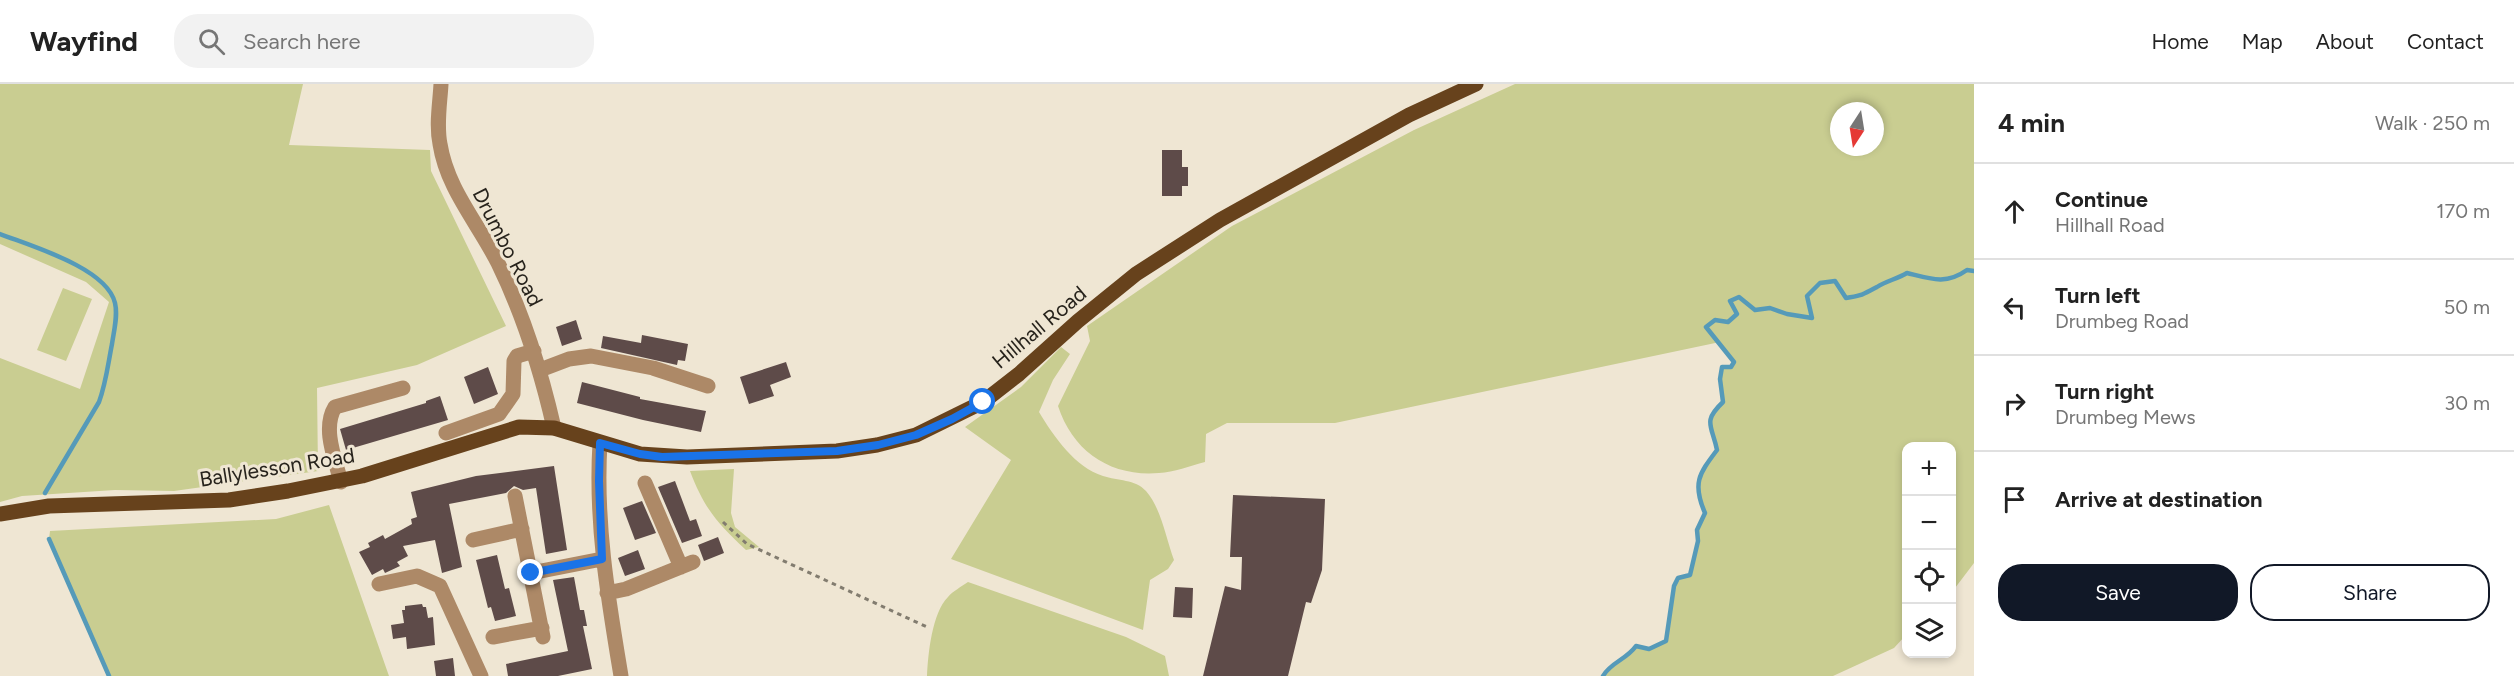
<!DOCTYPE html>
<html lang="en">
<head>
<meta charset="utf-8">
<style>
	body { margin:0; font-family:Figtree,sans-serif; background:#f2f2f2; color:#222 }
	.controls { position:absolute; right:18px; bottom:18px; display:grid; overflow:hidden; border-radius:12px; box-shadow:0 3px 9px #0003 }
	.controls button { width:54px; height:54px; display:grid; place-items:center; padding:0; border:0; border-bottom:2px solid #e0e0e0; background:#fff; color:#222; font:30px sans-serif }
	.compass { position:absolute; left:1830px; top:18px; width:54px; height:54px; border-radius:50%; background:#fff; box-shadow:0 3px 9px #0003; rotate:192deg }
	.stop { position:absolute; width:18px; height:18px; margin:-14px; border:4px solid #1a73e8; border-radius:50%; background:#fff }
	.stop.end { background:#1a73e8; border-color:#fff; box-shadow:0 2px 6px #0008 }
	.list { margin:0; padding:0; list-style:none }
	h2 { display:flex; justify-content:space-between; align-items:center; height:78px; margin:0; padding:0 24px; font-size:26px }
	h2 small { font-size:20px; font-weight:400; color:#767676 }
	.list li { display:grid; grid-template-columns:39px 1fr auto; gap:18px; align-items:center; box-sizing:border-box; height:96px; padding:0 24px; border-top:2px solid #e0e0e0 }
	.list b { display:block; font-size:22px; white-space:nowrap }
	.list p { margin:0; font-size:20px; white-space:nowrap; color:#767676 }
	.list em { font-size:20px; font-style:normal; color:#767676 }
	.actions { display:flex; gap:12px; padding:18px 24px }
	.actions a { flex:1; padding:14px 0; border:2px solid #111827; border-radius:24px; text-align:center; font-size:21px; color:#111827 }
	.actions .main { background:#111827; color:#fff }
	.icon { flex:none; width:33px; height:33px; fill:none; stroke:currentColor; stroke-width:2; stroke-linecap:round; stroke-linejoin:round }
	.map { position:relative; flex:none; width:1974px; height:592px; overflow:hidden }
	header { display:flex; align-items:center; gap:36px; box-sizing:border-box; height:84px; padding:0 30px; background:#fff; border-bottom:2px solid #e0e0e0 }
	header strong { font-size:28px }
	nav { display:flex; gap:33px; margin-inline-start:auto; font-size:21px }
	.search { width:420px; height:54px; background:#f2f2f2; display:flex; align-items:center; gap:15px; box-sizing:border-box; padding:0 21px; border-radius:24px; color:#767676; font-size:22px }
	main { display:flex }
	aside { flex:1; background:#fff }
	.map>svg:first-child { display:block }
	.green { fill:#c9cd91; fill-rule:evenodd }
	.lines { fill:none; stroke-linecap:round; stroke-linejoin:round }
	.stream { stroke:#559ab9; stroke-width:4.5 }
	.building { fill:#5e4b49 }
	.path { stroke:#827c6f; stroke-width:3; stroke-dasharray:4.5 4.5; stroke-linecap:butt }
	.minor { stroke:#ad8967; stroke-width:15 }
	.major { stroke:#67421c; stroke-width:15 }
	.route { stroke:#1a73e8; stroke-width:8 }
	.labels { text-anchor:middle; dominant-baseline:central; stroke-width:6; stroke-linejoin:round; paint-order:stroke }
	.street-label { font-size:21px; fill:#27231c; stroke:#efe6d3 }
</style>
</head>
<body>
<header>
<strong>Wayfind</strong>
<div class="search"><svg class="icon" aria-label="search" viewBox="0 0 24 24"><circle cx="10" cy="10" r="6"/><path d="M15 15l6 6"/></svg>Search here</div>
<nav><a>Home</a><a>Map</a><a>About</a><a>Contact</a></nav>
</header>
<main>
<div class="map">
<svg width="1974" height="592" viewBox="0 0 1974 592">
	<rect width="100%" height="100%" fill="#efe6d3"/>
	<!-- green -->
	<path class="green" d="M0,0H303L289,61L430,66L431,87L506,242L417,281L317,304L318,387L174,407L115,406L22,412L0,418V274L80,305L109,218L86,198L0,160Z
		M1515,0H1974V479L1952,508V362H1906V551L1894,564L1833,592H1603C1611,578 1626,576 1636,562L1649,565L1666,557L1674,502L1678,494L1690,490L1698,457L1697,446L1705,429C1692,398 1699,391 1717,366C1712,341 1702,339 1723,318L1720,295L1722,283H1731L1734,278L1720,258L1335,339H1227L1206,350L1205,378C1190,382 1174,388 1159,389C1111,393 1073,368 1058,322L1090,257L1087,242L1232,142L1414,46ZM1839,27H1875V63H1839Z
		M63,204L92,215L66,277L37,266Z
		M1061,263L1070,270L1053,296L1039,328C1054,353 1075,383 1103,392C1118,397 1135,395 1146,407C1161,424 1166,454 1174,476L1168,485L1150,496L1143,546L951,475L1011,376L965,343L1021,303Z
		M734,385L731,429L735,443L759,463L746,466C717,439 704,424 690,387Z
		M329,421L389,592H109L49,455L50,447L276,435Z
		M968,498L1126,553L1165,572L1169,592H927C928,570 932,529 948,513C953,507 961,503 968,498Z"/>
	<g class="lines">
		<!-- stream -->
		<path class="stream" d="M0,150C31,162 107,184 115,219C118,232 114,246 112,260C108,280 106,299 99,318L45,409
			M49,455L109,592
			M1603,592C1611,578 1626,576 1636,562L1649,565L1666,557L1674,502L1678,494L1690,491L1698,457L1697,446L1705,429C1692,399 1699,390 1717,366C1712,341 1702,338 1723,318L1720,295L1722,283H1731L1734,278L1706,243L1715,236L1728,238L1737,230L1730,217L1739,213L1755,226L1770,224L1787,230L1812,234L1807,212L1820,199L1835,197L1846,214C1862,212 1863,210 1877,203C1886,197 1897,195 1907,189C1931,195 1946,201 1967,186L1974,187"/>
	</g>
	<!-- building -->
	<path class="building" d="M1162,66H1182V83H1188V102H1182V112H1162Z
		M576,236L582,255L562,262L556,243Z
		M642,251L688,260L685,277L678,276L677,281L601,264L603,252L641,259Z
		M786,278L791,293L770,301L774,312L749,320L740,293Z
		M488,283L498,310L474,320L464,293Z
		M582,298L640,313V315L706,327L701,348L643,336L577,319Z
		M440,312L448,336L346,366L340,345L426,319V317Z
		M554,382L567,466L546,470L536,404L523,406L514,402L506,409L449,420L462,483L442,489L435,456L403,462L408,472L397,478L400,482L385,489L383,485L372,491L359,468L370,463L368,459L383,451L385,455L412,440L411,435L417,433L411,408L476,392Z
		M675,397L690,437L696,435L702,452L682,459L658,403Z
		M1233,411L1325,415L1322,486L1311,519L1306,518L1288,592H1203L1225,502L1241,506L1242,473H1230Z
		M642,417L656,449L635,456L623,424Z
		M718,453L724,469L704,477L698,461Z
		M638,466L645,485L625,492L618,474Z
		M497,471L505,505L509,504L516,532L495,537L491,523L488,524L476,476Z
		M574,493L580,526H584L587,542H583L592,585L558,592H508L506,580L568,567L553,496Z
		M1175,503L1193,504L1192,534L1173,533Z
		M422,520L423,523H426L428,534L433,533L435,561L407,565L406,553L393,555L391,541L404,539L402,526H405V522Z
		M453,574L455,592H436L434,577Z"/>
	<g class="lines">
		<!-- path -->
		<path class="path" d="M723,438L747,460L927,543"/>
		<!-- minor -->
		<path class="minor" d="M441,0C440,19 436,41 440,60C447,105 478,139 498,179C524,232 541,287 554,344
			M540,286L569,275L591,272L653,284L708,302
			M446,349L499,330L513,310L514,277L517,272L534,267
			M600,359C595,438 608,514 621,592
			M341,398C335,375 322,344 335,323L403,304
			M645,399L681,483
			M515,412L543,553
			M473,456L522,445
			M531,489L602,475
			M379,500L417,492L440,502L481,592
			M607,509L626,505L693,478
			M493,553L542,544"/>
		<!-- major -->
		<path class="major" d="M0,430L49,422L229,416L288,407L362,392L519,343L554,344L640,370L687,373L837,367L877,361L916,351L983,318L1019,290L1078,237L1136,190L1220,136L1409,31L1476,0"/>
	</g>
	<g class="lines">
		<!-- route -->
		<path class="route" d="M531,489L602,475L599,397L600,359L640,370L662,373L837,367L878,361L916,351L952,335L983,318"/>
	</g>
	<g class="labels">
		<!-- street labels -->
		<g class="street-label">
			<text transform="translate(508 163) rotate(63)">Drumbo Road</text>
			<text transform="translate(1039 243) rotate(-40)">Hillhall Road</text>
			<text transform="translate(277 383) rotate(-9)">Ballylesson Road</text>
		</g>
	</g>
</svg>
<div class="controls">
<button>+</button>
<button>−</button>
<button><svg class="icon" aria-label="locate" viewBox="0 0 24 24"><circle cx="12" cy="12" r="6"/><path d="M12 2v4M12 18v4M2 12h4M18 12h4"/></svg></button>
<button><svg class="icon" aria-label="layers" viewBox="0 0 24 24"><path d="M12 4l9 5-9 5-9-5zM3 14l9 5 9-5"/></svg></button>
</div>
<svg class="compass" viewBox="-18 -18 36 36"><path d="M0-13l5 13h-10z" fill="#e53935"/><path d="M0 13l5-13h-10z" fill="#767676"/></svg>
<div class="stop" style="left:983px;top:318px"></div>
<div class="stop end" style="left:531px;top:489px"></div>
</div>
<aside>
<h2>4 min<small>Walk · 250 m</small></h2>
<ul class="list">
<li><svg class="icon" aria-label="ahead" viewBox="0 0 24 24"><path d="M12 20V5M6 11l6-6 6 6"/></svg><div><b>Continue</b><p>Hillhall Road</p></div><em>170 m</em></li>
<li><svg class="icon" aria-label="left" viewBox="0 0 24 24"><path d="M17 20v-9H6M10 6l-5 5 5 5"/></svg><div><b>Turn left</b><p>Drumbeg Road</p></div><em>50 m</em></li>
<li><svg class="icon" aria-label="right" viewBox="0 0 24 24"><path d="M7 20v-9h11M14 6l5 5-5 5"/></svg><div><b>Turn right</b><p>Drumbeg Mews</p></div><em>30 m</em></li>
<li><svg class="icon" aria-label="arrive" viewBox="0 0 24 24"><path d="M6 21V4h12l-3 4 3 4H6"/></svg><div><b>Arrive at destination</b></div></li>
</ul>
<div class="actions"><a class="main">Save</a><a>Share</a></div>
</aside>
</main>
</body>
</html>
